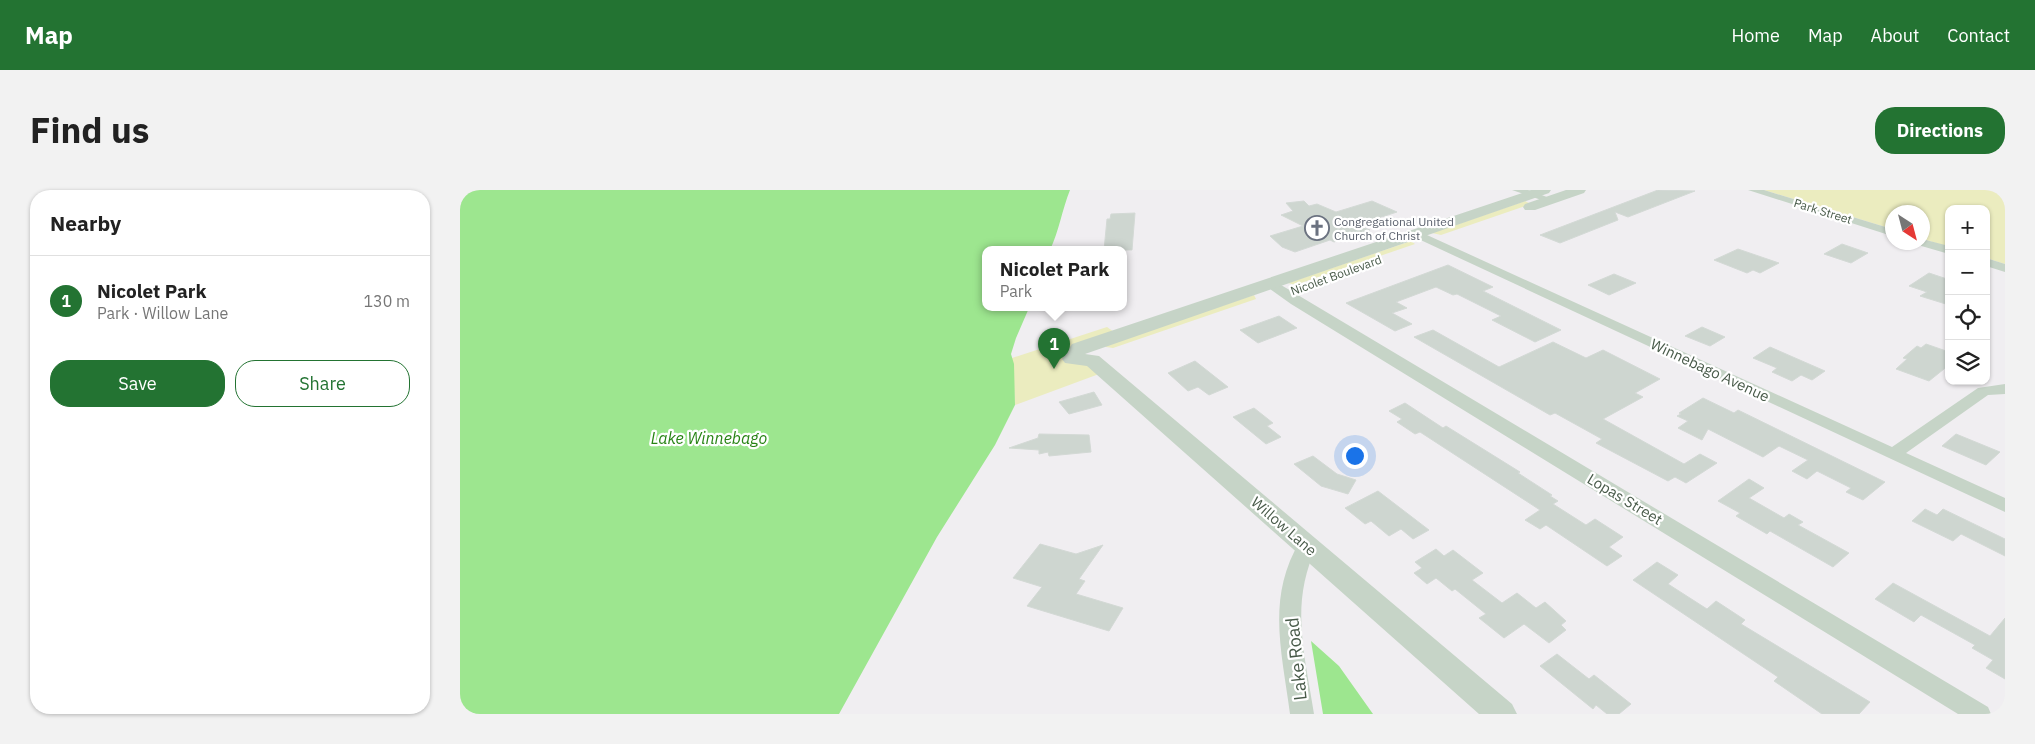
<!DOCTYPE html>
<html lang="en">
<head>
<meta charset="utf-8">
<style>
	body { margin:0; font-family:"IBM Plex Sans",sans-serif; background:#f2f2f2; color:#222 }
	.controls { position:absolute; right:15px; top:15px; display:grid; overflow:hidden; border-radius:10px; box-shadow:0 1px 4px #0004 }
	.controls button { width:45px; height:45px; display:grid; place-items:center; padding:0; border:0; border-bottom:1px solid #e0e0e0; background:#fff; color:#222; font:25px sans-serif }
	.compass { position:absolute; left:1425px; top:15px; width:45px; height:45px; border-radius:50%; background:#fff; box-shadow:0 1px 4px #0004; rotate:144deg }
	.you { position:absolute; left:894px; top:265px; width:18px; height:18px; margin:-12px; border:4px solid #fff; border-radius:50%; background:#1a73e8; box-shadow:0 0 0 8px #1a73e833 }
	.badge { display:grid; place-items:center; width:32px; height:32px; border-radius:50%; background:#237332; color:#fff; font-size:16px; font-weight:700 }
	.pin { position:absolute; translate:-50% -41px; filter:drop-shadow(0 1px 2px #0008) }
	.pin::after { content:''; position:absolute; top:26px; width:18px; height:15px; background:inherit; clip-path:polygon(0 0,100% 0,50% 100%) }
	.popup { position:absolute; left:522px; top:56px; width:145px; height:65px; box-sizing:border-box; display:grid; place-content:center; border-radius:10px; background:#fff; filter:drop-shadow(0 1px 4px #0005); font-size:16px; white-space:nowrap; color:#767676 }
	.popup b { font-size:19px; color:#222 }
	.popup::after { content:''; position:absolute; left:50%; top:100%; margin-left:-10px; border:10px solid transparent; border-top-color:#fff }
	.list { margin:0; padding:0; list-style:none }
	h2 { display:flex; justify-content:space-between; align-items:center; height:65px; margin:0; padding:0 20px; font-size:21px }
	h2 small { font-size:16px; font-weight:400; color:#767676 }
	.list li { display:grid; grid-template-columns:32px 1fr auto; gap:15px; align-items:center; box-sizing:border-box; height:90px; padding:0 20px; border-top:1px solid #e0e0e0 }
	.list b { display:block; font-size:19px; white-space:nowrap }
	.list p { margin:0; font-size:16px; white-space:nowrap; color:#767676 }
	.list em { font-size:16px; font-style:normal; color:#767676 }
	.actions { display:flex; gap:10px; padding:15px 20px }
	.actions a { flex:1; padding:11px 0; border:1px solid #237332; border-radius:20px; text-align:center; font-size:18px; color:#237332 }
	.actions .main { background:#237332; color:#fff }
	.icon { flex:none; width:28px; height:28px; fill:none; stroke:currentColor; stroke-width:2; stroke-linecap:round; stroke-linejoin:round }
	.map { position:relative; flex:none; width:1545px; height:524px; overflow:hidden; border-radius:20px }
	header { display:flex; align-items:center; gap:30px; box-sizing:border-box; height:70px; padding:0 25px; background:#237332; color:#fff }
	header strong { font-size:24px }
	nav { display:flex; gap:28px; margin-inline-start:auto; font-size:18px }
	.intro { display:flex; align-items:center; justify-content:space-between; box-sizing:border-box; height:120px; padding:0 30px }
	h1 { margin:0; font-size:35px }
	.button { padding:12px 22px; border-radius:20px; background:#237332; color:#fff; font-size:18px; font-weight:700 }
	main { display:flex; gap:30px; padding:0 30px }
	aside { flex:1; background:#fff; border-radius:20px; box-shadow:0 1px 4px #0004 }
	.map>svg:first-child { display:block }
	.green { fill:#ebecbf }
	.water { fill:#9de68f }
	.building { fill:#ced6d0; stroke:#d3d9d5 }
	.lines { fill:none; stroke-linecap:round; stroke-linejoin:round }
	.minor { fill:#c6d4c7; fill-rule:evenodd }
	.tertiary { fill:#c6d4c7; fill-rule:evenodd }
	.labels { text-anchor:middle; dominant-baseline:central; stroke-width:4.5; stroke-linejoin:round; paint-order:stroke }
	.far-street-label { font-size:12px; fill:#485a49; stroke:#fff }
	.far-worship-label { font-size:12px; fill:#5b616d; stroke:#fff; text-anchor:start }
	.street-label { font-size:15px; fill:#485a49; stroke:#fff }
	.water-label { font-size:16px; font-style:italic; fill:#278314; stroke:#fff }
	.near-street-label { font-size:18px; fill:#485a49; stroke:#fff }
</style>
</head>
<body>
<header>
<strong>Map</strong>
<nav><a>Home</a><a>Map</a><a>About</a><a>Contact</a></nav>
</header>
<div class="intro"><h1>Find us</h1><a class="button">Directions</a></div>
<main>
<aside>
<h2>Nearby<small></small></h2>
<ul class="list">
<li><span class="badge">1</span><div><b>Nicolet Park</b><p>Park · Willow Lane</p></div><em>130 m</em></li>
</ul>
<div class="actions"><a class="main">Save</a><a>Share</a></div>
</aside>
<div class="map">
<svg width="1545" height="524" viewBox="0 0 1545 524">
	<rect width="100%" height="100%" fill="#f0eef1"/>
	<!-- green -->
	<path class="green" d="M1304,0H1545V74L1526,68V19H1489V57L1463,49L1462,22H1432V39Z
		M1065,11L1071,14L981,45L972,43Z
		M951,51L955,54L835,95L828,93Z
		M794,105L796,109L653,158L646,157L645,155Z
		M647,137L654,142L624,161L630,174L639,184L555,215L552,168Z"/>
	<!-- water -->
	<path class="water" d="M0,0H610C602,20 599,41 590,60H525V118H569L556,148L551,164L554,174L555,215L535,255L477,347L379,524H0Z
		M851,451L879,476L913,524H863Z"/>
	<!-- building -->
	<path class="building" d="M1198,0L1235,1L1168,27L1155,22L1158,30L1100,53L1080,45Z
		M844,11L849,16L857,14L876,22L912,11L937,22L897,35L910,40L874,52L870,50L835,62L822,57L810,46L843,36L821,25L833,21L826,13Z
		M675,23L672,60H644L647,29H650L651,24Z
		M1382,54L1408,63L1391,73L1364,64Z
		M1278,59L1319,73L1300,83L1293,80L1287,83L1254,70Z
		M988,75L1033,97L1023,101L1101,140L1075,152L1032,130L1041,126L997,104L993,105L976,97L936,112L947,118L932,123L952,134L935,141L886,113Z
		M1469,83L1487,89L1489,88V115L1460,106L1467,102L1449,96Z
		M1154,84L1176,93L1149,105L1128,95Z
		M819,126L837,138L798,153L780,140Z
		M1242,137L1265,147L1250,156L1225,146Z
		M973,140L1039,177L1093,152L1126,168L1143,160L1200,189L1175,203L1183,207L1143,229L1224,274L1240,264L1257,273L1226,293L1215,287L1208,291L1136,253L1142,249L1095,223L1090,225L954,147Z
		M1466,154L1489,162V175L1469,191L1436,179L1447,169L1443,168L1457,156L1461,158Z
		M1310,157L1365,181L1352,190L1341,185L1332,191L1312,182L1317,178L1293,168Z
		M735,171L768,197L749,205L738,197L728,201L708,183Z
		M634,202L642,215L609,224L599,212Z
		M1243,208L1274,223L1278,220L1425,292L1403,310L1386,302L1391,298L1357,281L1347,289L1332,281L1348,270L1319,256L1303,267L1248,239L1242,250L1218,238L1228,231L1217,226L1221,224L1219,223Z
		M945,213L983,238L986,236L1060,282L1058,283L1092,305L1090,306L1098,311L1093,314L1126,335L1135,329L1163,347L1149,357L1162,366L1147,376L1086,335L1080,339L1065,330L1080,320L960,242L955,244L937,232L942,229L929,221Z
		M794,218L813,233L807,236L821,247L806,254L773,227Z
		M579,244L629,245L631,262L589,266L588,262L579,264V260L549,258L578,248Z
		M1496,244L1540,262L1526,275L1482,256Z
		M853,266L877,284L896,290L888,304L861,296L834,274Z
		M1289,289L1304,298L1289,308L1324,328L1329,324L1343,332L1338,335L1389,363L1373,377L1310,341L1307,344L1276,326L1280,323L1258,311Z
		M918,301L969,340L953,349L941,339L929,346L911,331L905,334L885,318Z
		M1465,319L1477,325L1483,319L1545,349V366L1501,344L1493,351L1452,331Z
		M580,354L616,364L643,355L619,389L625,391L616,404L663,418L649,441L567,416L582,397L553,388Z
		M976,359L984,366L993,360L1023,383L1012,390L1042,413L1057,403L1076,418L1085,412L1106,431L1101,435L1106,440L1089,453L1064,434L1044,448L1019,428L1026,424L995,399L992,401L976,388L967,394L954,383L962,378L955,372Z
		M1197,372L1218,385L1208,394L1247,419L1256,411L1285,430L1281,434L1410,512L1399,524H1362L1314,491L1318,487L1173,390Z
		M1433,393L1530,446L1545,428V489L1526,478L1533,470L1512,458L1515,455L1461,425L1454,432L1415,409Z
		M1097,464L1129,489L1134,485L1171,514L1159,524H1147L1136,515L1133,519L1080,476Z"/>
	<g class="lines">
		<!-- minor -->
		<path class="minor" d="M1052,0H1068L1095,10L1090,13Z
			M1288,0H1304L1432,39V46Z
			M956,40L1432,257L1518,198L1545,194V204L1528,205L1446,263L1545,308V322L952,46V42Z
			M1462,49L1489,56V64L1458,55L1456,52H1462Z
			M1526,68L1545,74V82L1526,76Z
			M811,89L1528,517L1531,524H1498L831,114L806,96L804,93Z
			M847,349L854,351L857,356C829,413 845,465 854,524H830C822,462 806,408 840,351Z"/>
		<!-- tertiary -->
		<path class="tertiary" d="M1071,0H1091L1089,3L625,164L639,166L1052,514L1057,524H1019L627,176L605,173L602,169L612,154Z
			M1106,0H1126L1124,3L1075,20H1065L1063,17L1065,14Z"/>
	</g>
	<!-- icons -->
	<defs>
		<symbol id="church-ring" viewBox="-11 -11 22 22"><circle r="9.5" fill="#fff" stroke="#6b7280" stroke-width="1.5"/><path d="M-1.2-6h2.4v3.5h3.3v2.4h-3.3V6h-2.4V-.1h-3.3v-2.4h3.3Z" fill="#6b7280"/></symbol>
	</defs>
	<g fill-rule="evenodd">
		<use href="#church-ring" x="843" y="24" width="28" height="28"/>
	</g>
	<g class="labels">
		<!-- far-street labels -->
		<g class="far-street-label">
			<text transform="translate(1363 21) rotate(17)">Park Street</text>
			<text transform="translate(876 85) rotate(-20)">Nicolet Boulevard</text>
		</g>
		<!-- far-worship labels -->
		<g class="far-worship-label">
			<text x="874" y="31">Congregational United<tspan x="874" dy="14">Church of Christ</tspan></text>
		</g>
		<!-- street labels -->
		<g class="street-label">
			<text transform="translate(1250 180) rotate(25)">Winnebago Avenue</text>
			<text transform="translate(1165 309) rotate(31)">Lopas Street</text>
			<text transform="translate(824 336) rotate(41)">Willow Lane</text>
		</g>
		<!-- water labels -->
		<g class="water-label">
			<text x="249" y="248">Lake Winnebago</text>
		</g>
		<!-- near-street labels -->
		<g class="near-street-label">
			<text transform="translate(836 469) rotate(-96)">Lake Road</text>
		</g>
	</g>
</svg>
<div class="controls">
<button>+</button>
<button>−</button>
<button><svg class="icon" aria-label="locate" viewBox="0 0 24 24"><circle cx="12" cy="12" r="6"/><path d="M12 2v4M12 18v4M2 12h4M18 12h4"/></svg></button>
<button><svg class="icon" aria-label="layers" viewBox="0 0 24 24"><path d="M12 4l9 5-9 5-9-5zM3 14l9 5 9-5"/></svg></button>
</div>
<svg class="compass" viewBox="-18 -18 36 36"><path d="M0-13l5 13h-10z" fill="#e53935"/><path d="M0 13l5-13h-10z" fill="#767676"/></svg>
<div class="you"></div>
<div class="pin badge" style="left:594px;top:179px">1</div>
<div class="popup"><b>Nicolet Park</b>Park</div>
</div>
</main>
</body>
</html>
